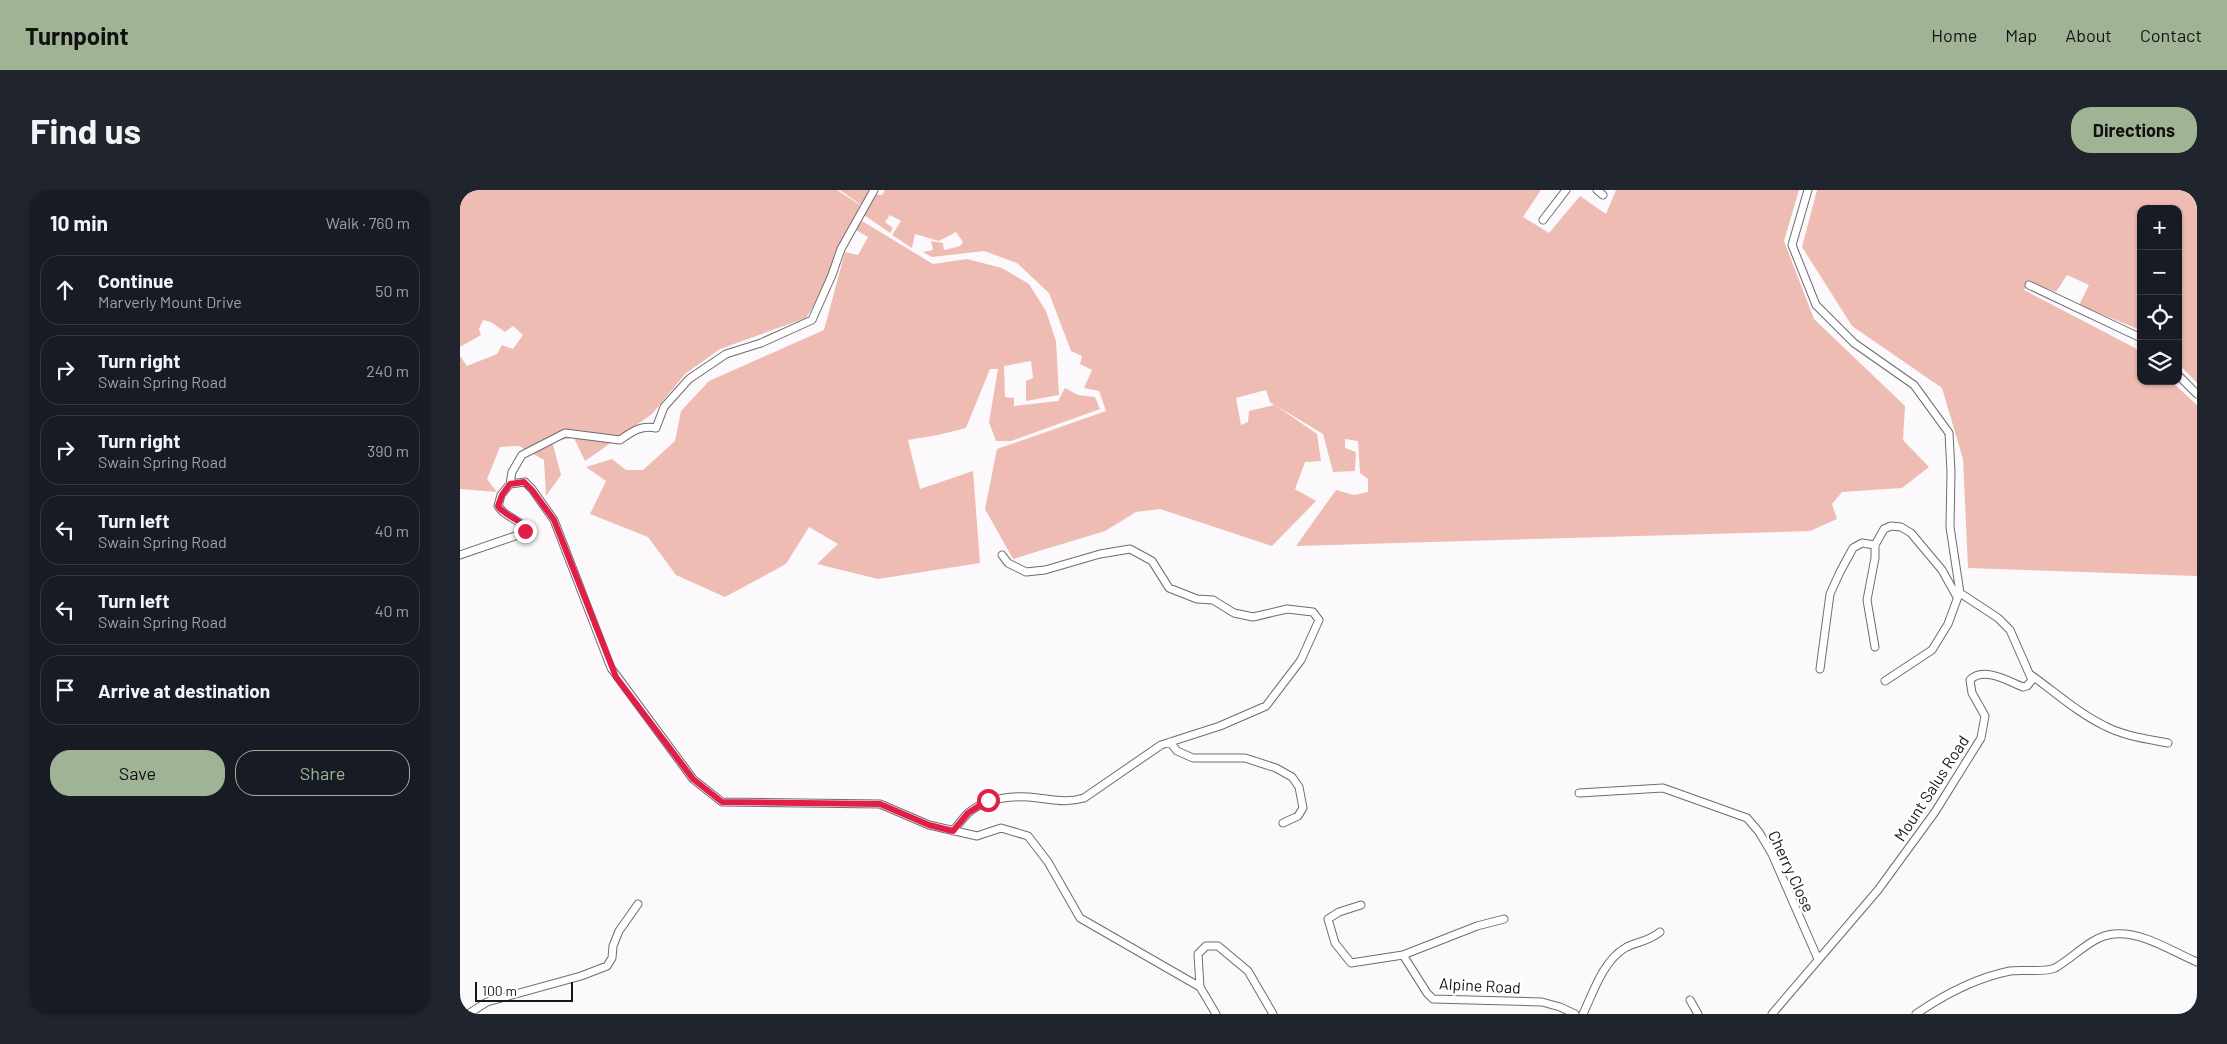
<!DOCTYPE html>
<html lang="en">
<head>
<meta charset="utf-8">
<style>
	body { margin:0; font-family:Barlow,sans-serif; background:#20242c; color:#f1f3f6 }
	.controls { position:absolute; right:15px; top:15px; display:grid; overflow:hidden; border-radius:10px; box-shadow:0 1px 4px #0004 }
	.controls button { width:45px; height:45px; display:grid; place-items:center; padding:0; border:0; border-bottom:1px solid #363941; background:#171b24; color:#f1f3f6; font:25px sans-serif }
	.scale { position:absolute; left:15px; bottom:12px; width:98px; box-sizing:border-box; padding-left:5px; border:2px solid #191819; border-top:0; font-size:14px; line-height:18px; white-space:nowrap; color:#191819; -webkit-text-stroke:4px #fff; paint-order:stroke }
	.stop { position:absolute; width:15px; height:15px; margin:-11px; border:4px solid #e11d48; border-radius:50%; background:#fff }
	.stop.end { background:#e11d48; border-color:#fff; box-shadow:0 1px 5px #0008 }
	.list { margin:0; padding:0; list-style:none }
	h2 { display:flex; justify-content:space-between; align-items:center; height:65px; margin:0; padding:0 20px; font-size:21px }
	h2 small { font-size:16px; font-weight:400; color:#9ea1a6 }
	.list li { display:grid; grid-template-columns:32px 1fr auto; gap:15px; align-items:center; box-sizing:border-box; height:70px; margin:0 10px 10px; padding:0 10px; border:1px solid #363941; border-radius:20px }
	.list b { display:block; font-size:19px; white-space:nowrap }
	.list p { margin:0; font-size:16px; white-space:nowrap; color:#9ea1a6 }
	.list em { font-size:16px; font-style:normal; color:#9ea1a6 }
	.actions { display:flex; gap:10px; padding:15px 20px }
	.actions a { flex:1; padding:11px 0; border:1px solid #a1b395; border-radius:20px; text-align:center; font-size:18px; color:#a1b395 }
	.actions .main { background:#a1b395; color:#111 }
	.icon { flex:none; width:28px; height:28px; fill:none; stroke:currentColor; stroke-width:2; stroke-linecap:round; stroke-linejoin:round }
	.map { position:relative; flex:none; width:1737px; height:824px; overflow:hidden; border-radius:20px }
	header { display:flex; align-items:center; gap:30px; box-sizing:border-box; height:70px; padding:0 25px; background:#a1b395; color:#111 }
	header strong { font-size:24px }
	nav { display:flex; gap:28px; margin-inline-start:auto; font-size:18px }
	.intro { display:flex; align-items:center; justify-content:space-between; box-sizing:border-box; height:120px; padding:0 30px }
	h1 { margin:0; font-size:35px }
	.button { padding:12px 22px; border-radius:20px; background:#a1b395; color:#111; font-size:18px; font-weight:700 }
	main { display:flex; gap:30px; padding:0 30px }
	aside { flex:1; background:#171b24; border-radius:20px; box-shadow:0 1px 4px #0004 }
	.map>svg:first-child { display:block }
	.green { fill:#eebcb3; fill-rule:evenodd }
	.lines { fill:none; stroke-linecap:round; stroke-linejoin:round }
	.minor-casing { stroke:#6f6c6f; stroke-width:9 }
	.minor { stroke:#fff; stroke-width:7 }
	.route { stroke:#e11d48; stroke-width:6 }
	.labels { text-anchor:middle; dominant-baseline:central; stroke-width:5; stroke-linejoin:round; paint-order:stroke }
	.street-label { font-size:16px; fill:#191819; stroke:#fff }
</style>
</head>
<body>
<header>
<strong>Turnpoint</strong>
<nav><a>Home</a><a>Map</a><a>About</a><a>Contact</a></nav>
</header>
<div class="intro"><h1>Find us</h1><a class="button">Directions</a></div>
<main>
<aside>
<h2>10 min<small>Walk · 760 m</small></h2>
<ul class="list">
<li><svg class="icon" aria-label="ahead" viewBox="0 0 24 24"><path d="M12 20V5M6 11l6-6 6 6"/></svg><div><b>Continue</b><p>Marverly Mount Drive</p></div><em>50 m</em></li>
<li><svg class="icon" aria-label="right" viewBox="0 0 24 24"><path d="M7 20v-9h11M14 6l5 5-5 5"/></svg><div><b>Turn right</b><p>Swain Spring Road</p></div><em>240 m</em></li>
<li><svg class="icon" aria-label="right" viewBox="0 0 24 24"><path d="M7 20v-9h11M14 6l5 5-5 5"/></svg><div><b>Turn right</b><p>Swain Spring Road</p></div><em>390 m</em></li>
<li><svg class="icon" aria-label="left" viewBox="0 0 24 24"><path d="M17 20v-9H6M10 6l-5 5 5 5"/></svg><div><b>Turn left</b><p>Swain Spring Road</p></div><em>40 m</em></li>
<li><svg class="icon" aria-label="left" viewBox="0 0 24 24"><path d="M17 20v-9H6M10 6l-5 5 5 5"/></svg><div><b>Turn left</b><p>Swain Spring Road</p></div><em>40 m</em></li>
<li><svg class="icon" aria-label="arrive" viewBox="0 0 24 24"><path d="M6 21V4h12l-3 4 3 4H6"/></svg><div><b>Arrive at destination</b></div></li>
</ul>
<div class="actions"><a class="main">Save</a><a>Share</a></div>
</aside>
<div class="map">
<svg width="1737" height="824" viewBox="0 0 1737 824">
	<rect width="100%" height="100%" fill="#fbf9fc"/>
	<!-- green -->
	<path class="green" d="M0,0H377L400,15L360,106L346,128L260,159L225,184L192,224L125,271L114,248L92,251L101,285L86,306L84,270L59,256L40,257L27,289L37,302L0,299V166L7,176L37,164L42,155L53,159L63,145L53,136L45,142L31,132L23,130L19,139L21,145L0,157Z
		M380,0H409L401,15Z
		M425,0H1081L1063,27L1089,43L1120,6L1146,24L1156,0H1339L1324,51L1354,129L1445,216L1443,250L1469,277L1442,298L1382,302L1372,314L1377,329L1350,341L836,356L876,300L894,305L908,302V289L900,283L898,251L885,249V258L896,262L895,281L873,282L863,244L815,215L857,244L861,271L845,272L835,299L856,311L812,356L700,319L676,322L645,341L553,369L525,319L537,259L646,221L639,201L624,198L632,180L620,174L622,166L611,161L589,103L557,73L524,61L472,67L463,62L473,60L471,51L483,53L484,60L500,56L503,52L496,42L479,51L455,44L452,58L432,45L441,31L430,25L425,32L433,38L430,43L404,25L414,4L422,5ZM806,200L810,212L814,215L789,221L788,232L781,235L776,208Z
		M1357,0H1737V193L1718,173V19H1681V136L1678,139L1619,115L1629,95L1607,85L1596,102L1569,92L1564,100L1675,158L1681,164V191H1711L1737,215V386L1508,378L1503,269L1482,198L1392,136L1342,57Z
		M402,31L473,74L507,69L542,78L569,94L586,121L596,151L599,205L566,211V191L573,188L571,171L544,176L545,207L554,208V216L598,211L605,198L618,205L635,207L640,219L551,251H536L529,232L538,179H530L506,238L478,245L448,250L460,299L513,281L520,373L418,389L357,374L378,354L349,337L326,374L265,407L216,385L188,347L130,324L146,291L126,277L152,269L166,280H183L215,251L221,221L249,191L364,140L385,62L398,65L408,47L396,40Z"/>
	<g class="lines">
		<defs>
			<path id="minor" d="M1137,0L1143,5
				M1083,30L1106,0
				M1569,95L1681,148
				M1718,185L1737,204
				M50,294L52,282L62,265L105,243L160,250C173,241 181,235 196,238L204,217L229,189L266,164L301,153L352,130L372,85L381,59L414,0
				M0,365L64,343L63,335L43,322L38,316L41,305L50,294L65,292L72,299L94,330L151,478L233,589L262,612L420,614L469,635L517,646L541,638L568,646L588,672L620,728L740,797L756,824
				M1415,457L1407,410L1415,368V355L1424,339L1431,336L1441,337L1451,343L1482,380L1497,407
				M1360,479L1370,404L1380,382L1393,358L1402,353L1415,355
				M1571,485C1595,502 1618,523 1645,536C1664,546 1687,549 1708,553
				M1425,491L1472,460L1488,434L1499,404
				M710,552L717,561L733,568H785L816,578L832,587L839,597L843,618L838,626L823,633
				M1119,603L1203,598L1287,628L1299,642L1312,664L1358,769
				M493,641C498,635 503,628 508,623C527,607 555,605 578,608C595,610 607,613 624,608L701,555L760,536L806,516L841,470L859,430L853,422L827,419L793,427L774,423L753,410L737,409L709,398L692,371L670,359L640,364L585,380L566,382L548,373L542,365
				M901,715L879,722L868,729L875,753L891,773L943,765L1017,736L1044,729
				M943,765L967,803L973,809L1082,812L1100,817L1115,824
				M740,797L738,764L746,756H758L788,781L813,824
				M1230,810L1238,824
				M8,824L27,812L121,786L147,776L152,768L153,756L159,741L178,714
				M1123,824C1133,803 1143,771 1165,758C1177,751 1186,753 1200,742
				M1312,824L1418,700L1475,622L1521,548L1525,526L1512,503L1510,490C1523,476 1548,491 1563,497L1567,496L1572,490L1550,440L1538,428L1500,403L1490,337L1491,282L1489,243L1454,195L1394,153L1356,115L1332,55L1348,0
				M1456,824C1485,804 1515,788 1550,781C1562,779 1585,783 1595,778C1615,767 1631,746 1654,744C1682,741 1713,762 1737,772"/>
		</defs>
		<!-- minor casing -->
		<use href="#minor" class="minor-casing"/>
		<!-- minor -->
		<use href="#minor" class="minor"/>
	</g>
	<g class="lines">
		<!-- route -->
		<path class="route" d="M65,341C62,328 45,327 38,316L42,305L50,294L64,292L72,300L94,330L156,487L233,589L262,612L420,614L469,635L493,641L508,623L528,610"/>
	</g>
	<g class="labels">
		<!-- street labels -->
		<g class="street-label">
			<text transform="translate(1471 598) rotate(-57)">Mount Salus Road</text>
			<text transform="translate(1332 681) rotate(65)">Cherry Close</text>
			<text transform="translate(1020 795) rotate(3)">Alpine Road</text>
		</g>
	</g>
</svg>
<div class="controls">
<button>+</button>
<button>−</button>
<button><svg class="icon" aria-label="locate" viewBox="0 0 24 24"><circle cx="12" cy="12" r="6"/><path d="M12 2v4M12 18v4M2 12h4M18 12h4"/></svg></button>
<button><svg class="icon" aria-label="layers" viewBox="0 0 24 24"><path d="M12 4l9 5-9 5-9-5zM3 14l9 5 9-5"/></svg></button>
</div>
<div class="scale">100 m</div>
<div class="stop" style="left:528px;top:610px"></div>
<div class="stop end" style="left:65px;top:341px"></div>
</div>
</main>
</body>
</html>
